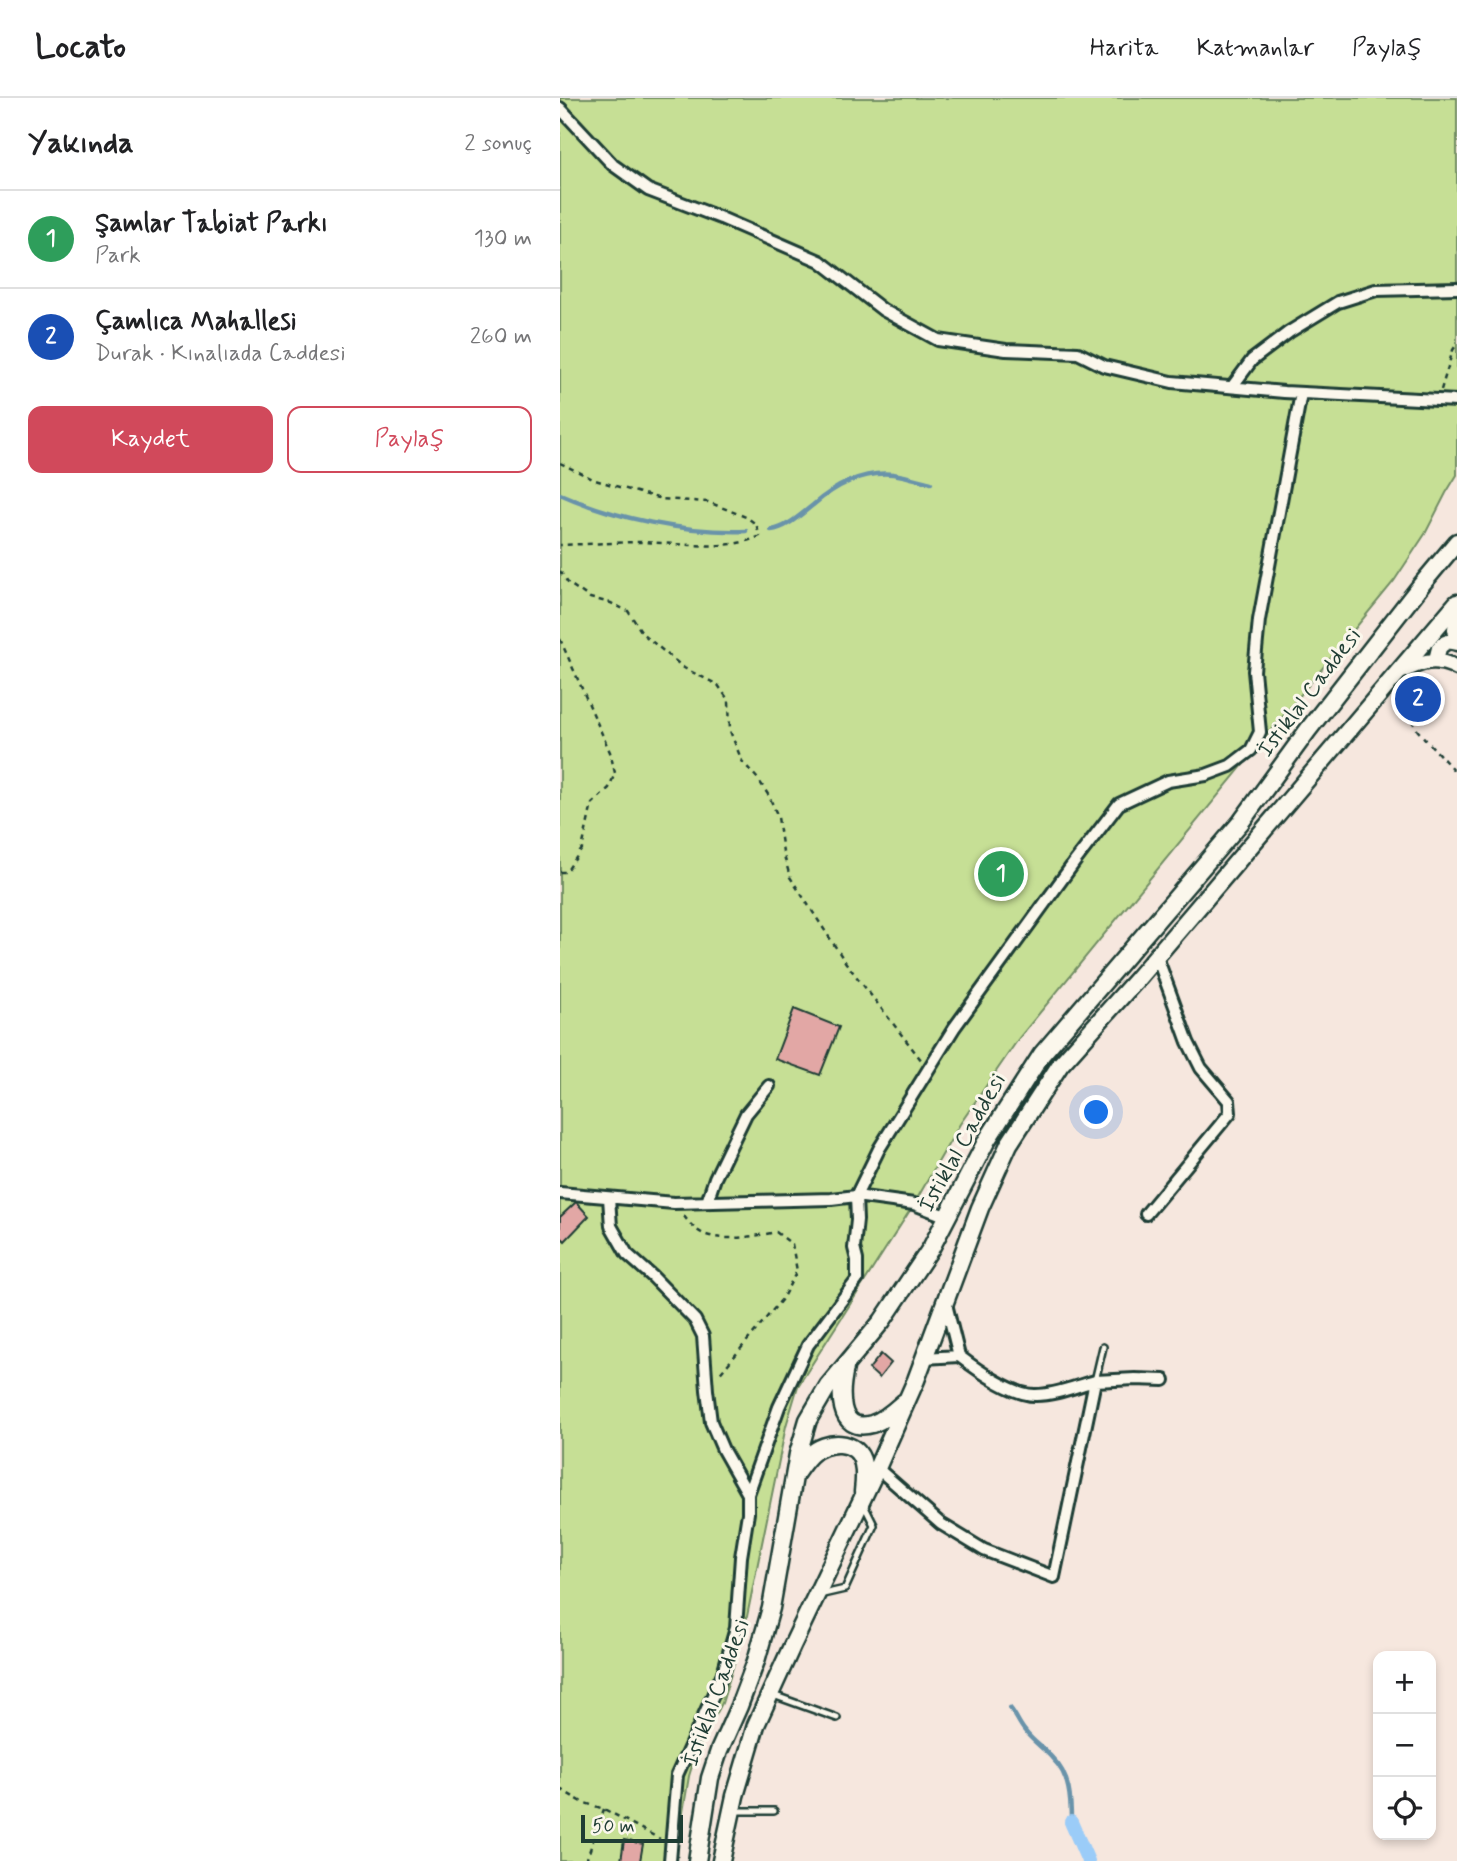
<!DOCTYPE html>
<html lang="tr">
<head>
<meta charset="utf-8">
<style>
	body { margin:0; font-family:Mynerve,sans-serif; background:#f2f2f2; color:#202124 }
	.controls { position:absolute; right:21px; bottom:21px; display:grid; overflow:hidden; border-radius:14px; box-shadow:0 4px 10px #0003 }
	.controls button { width:63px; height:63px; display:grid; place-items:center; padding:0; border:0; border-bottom:2px solid #e0e0e0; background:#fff; color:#202124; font:35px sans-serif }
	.scale { position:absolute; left:21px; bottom:18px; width:102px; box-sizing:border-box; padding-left:7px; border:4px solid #1f3d34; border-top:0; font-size:19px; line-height:24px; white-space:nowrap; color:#1f3d34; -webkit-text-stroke:5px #fbf7ec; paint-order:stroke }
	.you { position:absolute; left:537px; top:1015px; width:24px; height:24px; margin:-18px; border:5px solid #fff; border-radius:50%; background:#1a73e8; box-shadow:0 0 0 10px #1a73e833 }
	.badge { display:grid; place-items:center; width:46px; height:46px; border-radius:50%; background:#d1495b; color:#fff; font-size:23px; font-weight:700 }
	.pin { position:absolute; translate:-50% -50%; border:4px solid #fff; box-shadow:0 2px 7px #0006 }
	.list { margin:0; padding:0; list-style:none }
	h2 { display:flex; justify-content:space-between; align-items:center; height:91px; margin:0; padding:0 28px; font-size:30px }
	h2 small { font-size:23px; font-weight:400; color:#757577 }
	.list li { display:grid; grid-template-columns:46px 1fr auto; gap:21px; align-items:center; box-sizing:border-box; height:98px; padding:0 28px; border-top:2px solid #e0e0e0 }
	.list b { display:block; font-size:26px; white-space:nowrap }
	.list p { margin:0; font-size:23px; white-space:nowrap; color:#757577 }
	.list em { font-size:23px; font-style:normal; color:#757577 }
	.actions { display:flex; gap:14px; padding:21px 28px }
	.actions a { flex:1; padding:16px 0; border:2px solid #d1495b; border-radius:14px; text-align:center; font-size:24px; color:#d1495b }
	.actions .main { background:#d1495b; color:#fff }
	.icon { flex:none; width:38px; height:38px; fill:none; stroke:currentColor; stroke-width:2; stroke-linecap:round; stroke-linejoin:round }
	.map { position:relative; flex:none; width:897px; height:1763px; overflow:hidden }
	header { display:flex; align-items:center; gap:42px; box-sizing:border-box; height:98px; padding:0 35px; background:#fff; border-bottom:2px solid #e0e0e0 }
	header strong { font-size:33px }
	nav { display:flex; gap:38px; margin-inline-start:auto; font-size:24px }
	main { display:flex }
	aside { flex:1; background:#fff }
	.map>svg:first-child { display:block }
	.green { fill:#c6df95; stroke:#728e64; stroke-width:2 }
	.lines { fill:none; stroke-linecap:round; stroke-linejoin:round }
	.stream { stroke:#6993aa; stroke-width:4.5 }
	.canal { stroke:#9bccf8; stroke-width:14 }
	.building { fill:#e2a7a5; stroke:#1f3d34; stroke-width:2 }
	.lane-casing { stroke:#1f3d34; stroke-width:10 }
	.street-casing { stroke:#1f3d34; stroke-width:16 }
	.secondary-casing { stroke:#1f3d34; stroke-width:19 }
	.primary-casing { stroke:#1f3d34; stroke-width:21 }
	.path { stroke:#1f3d34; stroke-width:2.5; stroke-dasharray:5 5; stroke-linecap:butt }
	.lane { stroke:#fbf7ec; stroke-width:5 }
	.street { stroke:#fbf7ec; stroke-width:10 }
	.secondary { stroke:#fbf7ec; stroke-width:14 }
	.primary { stroke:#fbf7ec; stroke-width:16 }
	.labels { text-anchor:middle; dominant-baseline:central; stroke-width:6; stroke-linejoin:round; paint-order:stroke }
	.street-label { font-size:23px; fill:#1f3d34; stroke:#fbf7ec }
</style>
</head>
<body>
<header>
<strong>Locato</strong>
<nav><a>Harita</a><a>Katmanlar</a><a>Paylaş</a></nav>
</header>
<main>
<aside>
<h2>Yakında<small>2 sonuç</small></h2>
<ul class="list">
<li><span class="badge" style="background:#2e9e5b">1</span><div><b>Şamlar Tabiat Parkı</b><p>Park</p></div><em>130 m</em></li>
<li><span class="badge" style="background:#1a4fb4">2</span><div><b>Çamlıca Mahallesi</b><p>Durak · Kınalıada Caddesi</p></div><em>260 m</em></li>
</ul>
<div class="actions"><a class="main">Kaydet</a><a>Paylaş</a></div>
</aside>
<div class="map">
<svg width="897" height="1763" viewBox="0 0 897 1763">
	<rect width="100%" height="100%" fill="#f6e7de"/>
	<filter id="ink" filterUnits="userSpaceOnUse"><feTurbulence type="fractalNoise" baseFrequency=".0143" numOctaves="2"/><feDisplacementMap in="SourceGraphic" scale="14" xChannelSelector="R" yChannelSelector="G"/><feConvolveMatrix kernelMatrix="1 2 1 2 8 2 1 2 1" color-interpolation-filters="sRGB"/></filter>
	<g filter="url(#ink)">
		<!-- green -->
		<path class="green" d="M0,0H897V377L886,395L865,436L834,483L459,940L400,1026L354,1106L238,1288L226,1328L184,1533L162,1605L136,1655L129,1678L115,1763H0Z"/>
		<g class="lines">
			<!-- stream -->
			<path class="stream" d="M0,396C56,421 125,435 186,433
				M211,432C227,430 240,417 253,407C275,388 303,373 333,376C346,378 359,382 371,385
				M450,1610C456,1617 459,1626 465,1633C473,1644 485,1651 493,1661C510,1677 511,1702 511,1724"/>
			<!-- canal -->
			<path class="canal" d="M511,1724L528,1763"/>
		</g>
		<!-- building -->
		<path class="building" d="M234,911L279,929L260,977L215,961Z
			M16,1104L29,1118L5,1143L0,1138V1119Z
			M321,1256L331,1265L319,1280L309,1271Z
			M64,1742L83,1746L80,1763H61Z"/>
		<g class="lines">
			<defs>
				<path id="lane" d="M535,1283L543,1249
					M259,1497L285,1491L314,1427L304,1407
					M213,1597L277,1620
					M175,1713H214"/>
				<path id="street" d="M0,10L53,67L88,92L161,120L260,163L323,212L378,242L446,252L518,255L544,268L612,284L724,294L897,303
					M672,289L692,262L729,234L778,204L816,192L897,190
					M0,1095L114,1105L271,1101L296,1098L354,1106L388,1119
					M49,1100L51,1128L67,1156L93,1179L135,1222L143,1238L147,1292L151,1324L163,1352L188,1396V1415L181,1459L176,1530L163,1575L117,1677L110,1763
					M147,1104L155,1080L186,1016L209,988
					M586,1116L670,1015L669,1003L641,970L628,944L597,859
					M364,1260L399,1258L386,1206
					M535,1283L575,1281L604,1282
					M317,1370L381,1426L424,1452L494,1479L535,1283C516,1288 496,1297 476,1297C454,1298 416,1271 399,1258
					M188,1396L219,1309L248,1247L297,1182V1162L294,1150L297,1122L296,1098L319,1051L394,930L516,762L559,706L608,683L646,677L670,668L691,652L700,634L694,573L699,522L741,295"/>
				<path id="secondary" d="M897,514L895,531L897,540
					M880,564L877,558L879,550C884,544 889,542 897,545
					M838,575C859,565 874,557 897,570"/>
				<path id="primary" d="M285,1270C280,1292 276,1336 312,1326C325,1322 335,1312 344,1304
					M236,1375C240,1369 245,1362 250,1357C265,1342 298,1340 303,1366C305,1374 304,1385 303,1394
					M137,1763L150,1680L159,1653L179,1608L196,1563L211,1510L238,1356L248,1322L268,1288L322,1223L371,1150L427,1042L482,956L681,724L748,632L862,486L897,444
					M161,1763L175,1698L196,1627L232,1548L317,1370L356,1282L420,1110L449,1046L500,967L577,881L897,505"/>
			</defs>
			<!-- lane casing -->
			<use href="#lane" class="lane-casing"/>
			<!-- street casing -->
			<use href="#street" class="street-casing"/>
			<!-- secondary casing -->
			<use href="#secondary" class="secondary-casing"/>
			<!-- primary casing -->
			<use href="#primary" class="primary-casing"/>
			<!-- path -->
			<path class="path" d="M881,292L893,252L897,246
				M0,365L35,382L101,401L148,404L186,419L196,426L200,438C165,455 114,444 76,444C51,445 25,446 0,447
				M0,473L8,485L30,500L51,505L68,513L83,536L124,570L158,587L169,603L170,633L182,663L198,681L209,698L218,719L223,754L230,779L286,865L362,963
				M0,541L50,654L55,675L49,690L32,706L22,751L6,774H0
				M838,596V599L858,633L897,676
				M124,1118C129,1125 136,1133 144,1136C163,1144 197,1138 216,1134L232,1146L237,1173L222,1201L158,1278
				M0,1691L22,1704L44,1711L100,1741
				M26,1763L44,1711"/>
			<!-- lane -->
			<use href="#lane" class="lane"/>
			<!-- street -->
			<use href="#street" class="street"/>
			<!-- secondary -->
			<use href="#secondary" class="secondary"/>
			<!-- primary -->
			<use href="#primary" class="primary"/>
		</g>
	</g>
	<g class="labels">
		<!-- street labels -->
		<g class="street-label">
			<text transform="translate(750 595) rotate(-53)">İstiklal Caddesi</text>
			<text transform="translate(403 1045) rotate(-61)">İstiklal Caddesi</text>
			<text transform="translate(157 1595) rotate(-70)">İstiklal Caddesi</text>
		</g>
	</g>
</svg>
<div class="controls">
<button>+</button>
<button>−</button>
<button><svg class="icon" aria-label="locate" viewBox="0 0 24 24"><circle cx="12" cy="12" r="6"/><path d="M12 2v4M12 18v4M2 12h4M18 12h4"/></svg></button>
</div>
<div class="scale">50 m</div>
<div class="you"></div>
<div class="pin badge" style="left:441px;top:776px;background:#2e9e5b">1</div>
<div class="pin badge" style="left:858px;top:601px;background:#1a4fb4">2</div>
</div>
</main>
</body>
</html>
